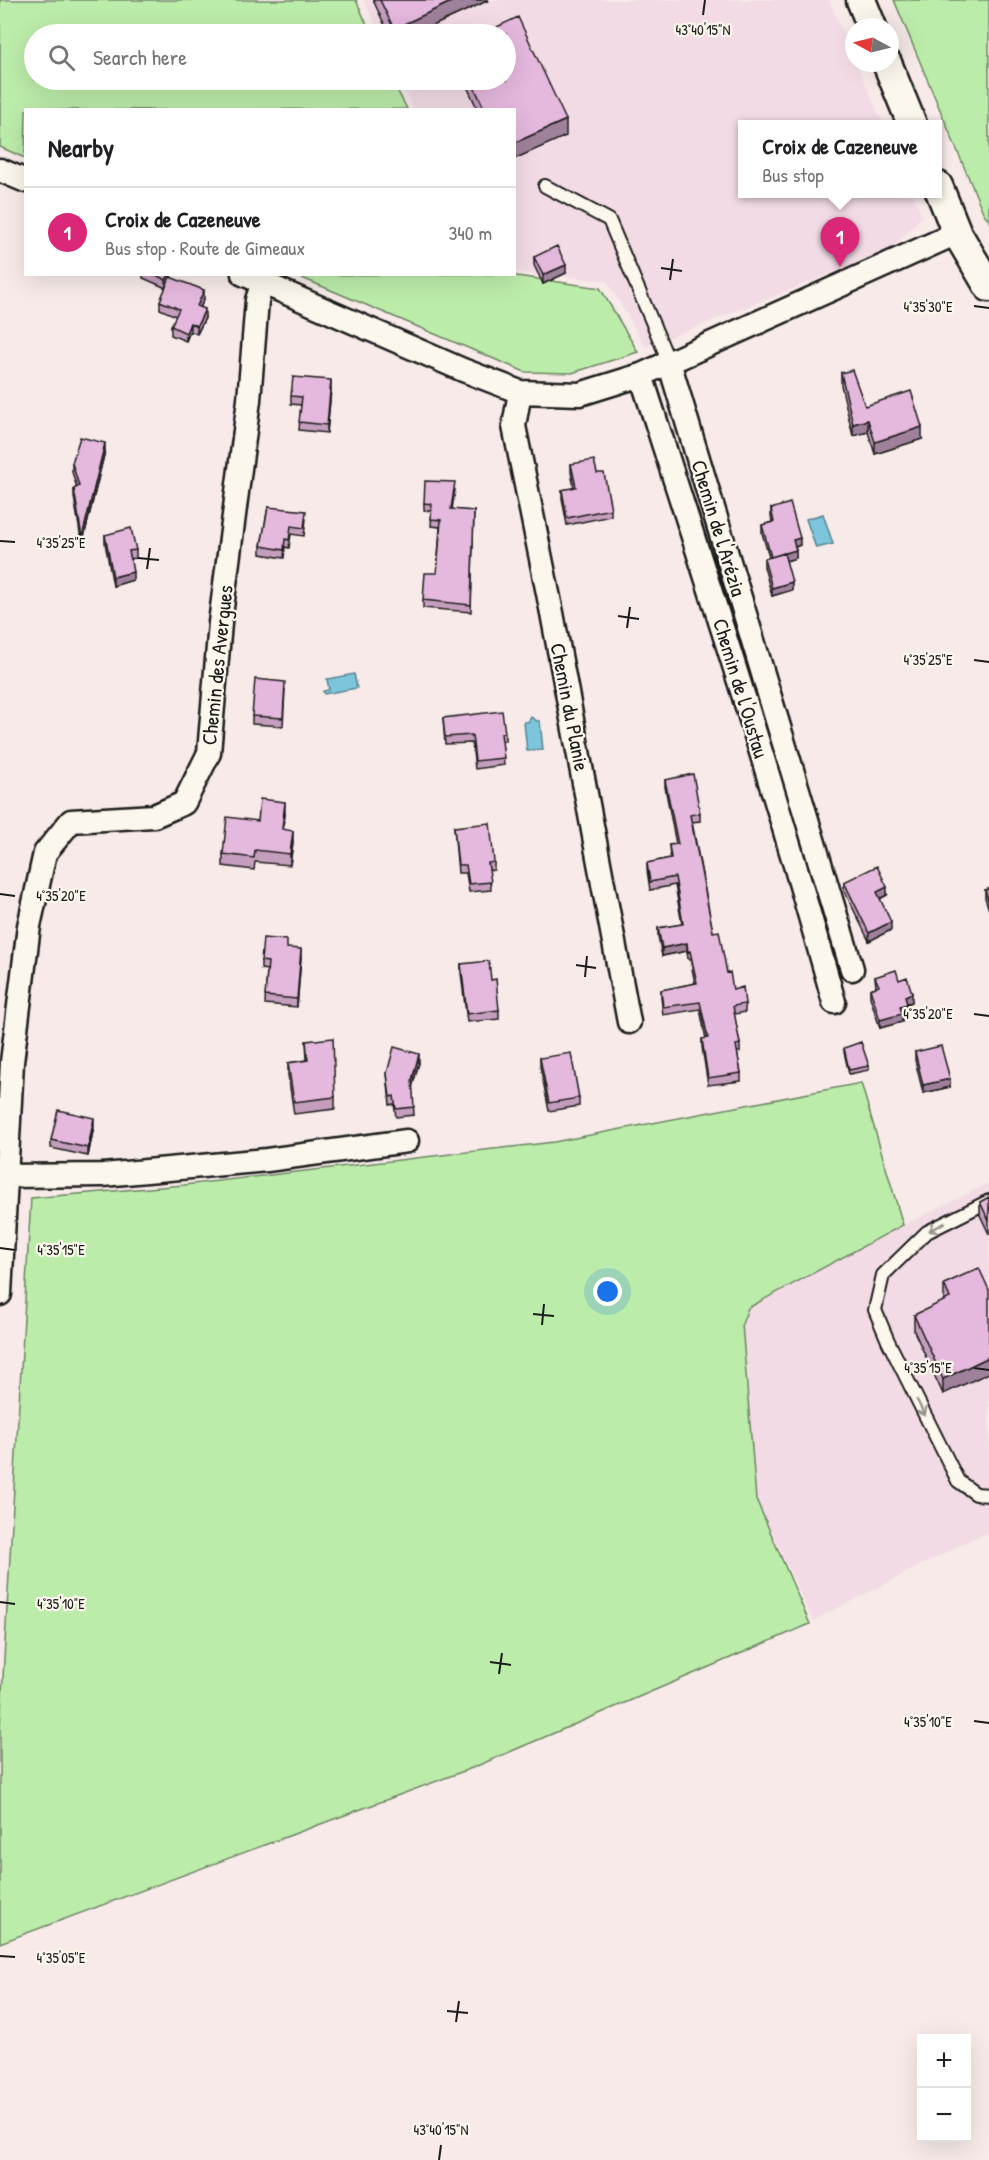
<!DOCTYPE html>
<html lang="en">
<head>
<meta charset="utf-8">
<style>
	body { margin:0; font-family:"Patrick Hand",sans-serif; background:#f6f6f6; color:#202124 }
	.controls { position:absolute; right:18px; bottom:18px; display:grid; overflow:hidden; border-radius:0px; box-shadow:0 6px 24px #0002 }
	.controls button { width:54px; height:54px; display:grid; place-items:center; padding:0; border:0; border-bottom:2px solid #e0e0e0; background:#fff; color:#202124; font:30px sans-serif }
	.compass { position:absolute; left:845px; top:18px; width:54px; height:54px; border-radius:50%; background:#fff; box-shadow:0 6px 24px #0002; rotate:277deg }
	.you { position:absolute; left:608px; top:1292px; width:21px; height:21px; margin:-15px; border:4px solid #fff; border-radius:50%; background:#1a73e8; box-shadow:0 0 0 9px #1a73e833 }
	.badge { display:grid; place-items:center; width:39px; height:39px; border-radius:50%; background:#db2777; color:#fff; font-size:20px; font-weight:700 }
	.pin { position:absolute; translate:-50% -50px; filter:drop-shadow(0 2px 3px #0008) }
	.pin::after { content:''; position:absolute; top:32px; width:21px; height:18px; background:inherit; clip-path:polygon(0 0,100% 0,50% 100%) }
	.popup { position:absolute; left:738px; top:120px; width:204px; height:78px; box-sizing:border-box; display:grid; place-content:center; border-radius:0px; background:#fff; filter:drop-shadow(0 2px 4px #0005); font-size:20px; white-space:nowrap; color:#757577 }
	.popup b { font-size:22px; color:#202124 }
	.popup::after { content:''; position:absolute; left:50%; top:100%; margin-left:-12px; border:12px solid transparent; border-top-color:#fff }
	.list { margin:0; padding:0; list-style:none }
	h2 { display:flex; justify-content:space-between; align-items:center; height:78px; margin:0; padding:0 24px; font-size:26px }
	h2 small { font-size:20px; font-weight:400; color:#757577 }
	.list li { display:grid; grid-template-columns:39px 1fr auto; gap:18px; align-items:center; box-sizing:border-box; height:90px; padding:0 24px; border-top:2px solid #e0e0e0 }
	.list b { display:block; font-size:22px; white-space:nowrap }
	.list p { margin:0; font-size:20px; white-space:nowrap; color:#757577 }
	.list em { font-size:20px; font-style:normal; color:#757577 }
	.icon { flex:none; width:33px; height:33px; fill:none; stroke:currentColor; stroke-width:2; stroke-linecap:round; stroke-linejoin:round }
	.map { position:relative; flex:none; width:989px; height:2160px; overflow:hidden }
	.search { position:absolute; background:#fff; box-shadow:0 6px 24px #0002; left:24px; top:24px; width:492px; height:66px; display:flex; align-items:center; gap:15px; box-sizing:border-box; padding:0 21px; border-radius:33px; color:#757577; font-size:22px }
	.panel { position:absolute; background:#fff; box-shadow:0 6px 24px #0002; left:24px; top:108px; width:492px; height:168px; border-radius:0px }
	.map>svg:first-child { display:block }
	.built { fill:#f2dbe5 }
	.green { fill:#bcecaa; stroke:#6c8463; stroke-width:1.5 }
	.water { fill:#7cc6dc; stroke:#56828f; stroke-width:1.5 }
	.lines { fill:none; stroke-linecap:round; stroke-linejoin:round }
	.service-casing { stroke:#1c1c1c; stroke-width:16 }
	.minor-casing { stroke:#1c1c1c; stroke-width:27 }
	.tertiary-casing { stroke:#1c1c1c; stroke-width:33 }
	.service { stroke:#fbf7ec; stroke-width:12 }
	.minor { stroke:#fbf7ec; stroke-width:22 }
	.tertiary { stroke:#fbf7ec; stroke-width:28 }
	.wall { fill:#c59ebe; stroke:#1c1c1c; stroke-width:1.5 }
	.shaded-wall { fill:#a0819b; stroke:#1c1c1c; stroke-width:1.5 }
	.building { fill:#e5b8dd; stroke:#1c1c1c; stroke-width:1.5 }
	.oneway { stroke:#97948e }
	.ticks { fill:none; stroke:#1c1c1c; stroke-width:2 }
	.labels { text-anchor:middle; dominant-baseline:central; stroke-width:4.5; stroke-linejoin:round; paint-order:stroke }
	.street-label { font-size:21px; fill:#1c1c1c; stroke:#fbf7ec }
	.ticks-label { font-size:15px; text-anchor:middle; fill:#1c1c1c; stroke:#fbf7ec; stroke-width:4.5; stroke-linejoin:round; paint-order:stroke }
</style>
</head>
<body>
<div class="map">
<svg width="989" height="2160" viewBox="0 0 989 2160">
	<rect width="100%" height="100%" fill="#f7eae9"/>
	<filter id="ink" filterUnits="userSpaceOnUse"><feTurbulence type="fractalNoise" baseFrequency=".0167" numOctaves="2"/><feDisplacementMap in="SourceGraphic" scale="12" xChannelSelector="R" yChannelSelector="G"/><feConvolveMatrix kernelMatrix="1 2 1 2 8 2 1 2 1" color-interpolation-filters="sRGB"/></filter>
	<g filter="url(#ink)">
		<!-- built -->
		<path class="built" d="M364,0H829L854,58V63H856L883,124H742V194H913L922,216L890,250L646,347L607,281L515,272L514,110L413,109L400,80H506V34H380Z
			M989,1183V1533L978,1536L813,1621L756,1499L742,1324L748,1308L899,1227Z"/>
		<!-- green -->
		<path class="green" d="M0,0H356L371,34H34V80H392L407,109L26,110L25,158L0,147Z
			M894,0H989V221L983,212Z
			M503,274L600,288L638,352L572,373L525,372L295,275Z
			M861,1083L903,1225L748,1308L742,1324L756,1499L810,1624L472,1768L0,1943V1728L31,1198L184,1185L554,1142Z"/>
		<!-- water -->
		<path class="water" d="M823,514L833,544L816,548L806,519Z
			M354,674L357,688L324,694L323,691L329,690L327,679Z
			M531,717L537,721H540L543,750L527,751L524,722H528Z"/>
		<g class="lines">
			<defs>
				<path id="service" d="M545,186L609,220L669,362
					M989,1201L927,1232L883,1275L875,1310L888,1341L958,1481L976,1494L989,1495"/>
				<path id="minor" d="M0,170L26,181
					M243,274L463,370L520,392L580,394L641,375L957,233
					M669,362L852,969
					M641,375C708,583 776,791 834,1002
					M520,392L514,426L552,613L629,1022
					M6,1176L103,1175L267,1160L407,1141
					M0,1294L12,1062L29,926L45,853L71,821L154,816L184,803L209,753L220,623L249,400L257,300L263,283"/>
				<path id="tertiary" d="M861,0L872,27
					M887,63L912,124
					M938,186L957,233L989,287"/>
			</defs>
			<!-- service casing -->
			<use href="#service" class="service-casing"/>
			<!-- minor casing -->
			<use href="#minor" class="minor-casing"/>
			<!-- tertiary casing -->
			<use href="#tertiary" class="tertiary-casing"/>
			<!-- service -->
			<use href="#service" class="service"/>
			<!-- minor -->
			<use href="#minor" class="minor"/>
			<!-- tertiary -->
			<use href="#tertiary" class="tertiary"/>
		</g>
		<!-- wall -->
		<path class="wall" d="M373,0H489L415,34H389Z
			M464,80H506L566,136L514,110H478Z
			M534,257L566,273L543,284L534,265Z
			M143,274H172L171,277L204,299L200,308L205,318L197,334L190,331L186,341L171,335V326L176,316L160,309V301L166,288L143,278Z
			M841,373L865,406L922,439L875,454L868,432L853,436L841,385Z
			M331,389L327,433L299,430L301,405L291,404V396Z
			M105,451L82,545L74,497V489L77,488L72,472V463Z
			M571,464L597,473L611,509V516L567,525L562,498V490L574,488L571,472Z
			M455,490L452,510L474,511L471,612L423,608V600L437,573L440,527L431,526L432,511L424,510V503Z
			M268,507L306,519L304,536L291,534L289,548L285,547L284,558L261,554V546Z
			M771,509L800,545L795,547L796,558L786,561L792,590L772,596L764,567V559L769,557L762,533V525L772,522L771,516Z
			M105,535L136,550V558L130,559L133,580L113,586L105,543Z
			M285,690L283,726L252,724V716Z
			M443,718L505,733V741H502L504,765L475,769L472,743L445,744Z
			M665,780L700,813V821L692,822L713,932L733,990L745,1004V1012L734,1014L740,1044V1052H737L741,1073V1081L708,1085L702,1047V1039H706L700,1009L663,1015L661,997V990L695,983L690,959H688L687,951L662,956L658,936V928L682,924L675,885L650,890L647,870V863L670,858L669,845L676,844L665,787Z
			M285,814L283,829L293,842L290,865L255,862L254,870L223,866V854L258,821Z
			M454,827L494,862V870H489L491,890L469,892L466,873H458Z
			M844,882L887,895L880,899L891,930L869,941L844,890Z
			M989,889V910L985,898V890Z
			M287,948L301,957L297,1007L265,1004L267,970L261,969V961Z
			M461,964L491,980L499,1010V1019L467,1022L461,973Z
			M875,977L899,980L912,1002L907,1004V1012L902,1014V1022L880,1028L870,997V989L876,987Z
			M306,1041L335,1097V1109L294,1114L288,1075V1063L307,1060Z
			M844,1048L869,1066V1070L849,1074L844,1052Z
			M915,1052L950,1087L923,1093L915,1060Z
			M540,1058L579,1098V1106L549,1111L540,1066Z
			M419,1063L412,1086L414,1115L396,1117L394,1104L390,1105L387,1073Z
			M94,1126L88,1156L51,1148V1140Z
			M989,1197V1234L980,1215V1202Z
			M944,1284L989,1290L943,1394L914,1331V1315L944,1301Z"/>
		<!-- shaded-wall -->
		<path class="shaded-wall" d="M455,0H489L415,34H394V29Z
			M566,120V136L514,159V143Z
			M566,265V273L543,284V275Z
			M169,274H172L166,288V280Z
			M204,290V299L197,315V306Z
			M205,309V318L197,334V326Z
			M190,323V331L186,341V333Z
			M331,380V389L327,433V425Z
			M868,420V432L853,436V424Z
			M922,427V439L875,454V442Z
			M105,443V451L82,545V537Z
			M800,538V545L793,548V540Z
			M796,550V558L771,565V557Z
			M133,572V580L113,586V577Z
			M792,582V590L772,596V588Z
			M285,802V814L282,841V829Z
			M293,831V842L290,865V854Z
			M887,887V895L877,900V892Z
			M891,922V930L869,941V933Z
			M687,943V951L662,956V948Z
			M301,949V957L297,1007V999Z
			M912,993V1002L905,1004V996Z
			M907,1004V1012L902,1014V1022L880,1028V1020L900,1006Z
			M419,1054V1063L412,1088V1080Z
			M950,1079V1087L923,1093V1085Z
			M94,1118V1126L88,1156V1148Z
			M989,1357V1373L943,1394V1379Z"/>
		<!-- building -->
		<path class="building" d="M380,0H455L394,29Z
			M518,17L566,120L514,143V110H485L471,80H506V34H482Z
			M557,246L566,265L543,275L534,257Z
			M154,274H169L166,280Z
			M170,277L204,290L197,306L205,309L197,326L190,323L186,333L171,326L179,309L160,301Z
			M852,370L865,406L911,391L922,427L875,442L868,420L853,424L841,373Z
			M293,377L331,380L327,425L299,422L302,397L291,396Z
			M80,437L105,443L82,537L74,489L79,486L72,463Z
			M594,460L597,473H604L611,509L567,518L562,490L576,487L571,464Z
			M425,481L455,482L451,509L474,511L471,605L423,600L425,573H437L441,520L431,519L432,504L424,503Z
			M790,503L800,538L793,540L796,550L771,557L762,525L774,522L771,509Z
			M268,507L306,511L304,528L291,526L289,540L285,539L284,550L261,546Z
			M131,528L136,550L129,551L133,572L113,577L105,535Z
			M784,553L792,582L772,588L764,559Z
			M255,679L285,682L283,718L252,716Z
			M502,711L505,733H501L504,758L475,761L472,735L445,737L443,718Z
			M693,774L700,813L690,815L713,932L719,931L727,973L730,972L733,990L743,987L745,1004L733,1006L740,1044L736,1045L741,1073L708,1078L702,1039L708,1038L700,1002L663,1007L661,990L697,983L690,951L688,952L687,943L662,948L658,928L683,924L675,877L650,882L647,863L671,858L669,845L678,844L665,780Z
			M260,799L285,802L282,829L293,831L290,854L255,850L254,858L223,854L227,817L258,821Z
			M490,823L494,862L488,863L491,882L469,884L466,865H458L454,827Z
			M877,866L887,887L877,892L891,922L869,933L844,882Z
			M989,889V903L985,890Z
			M263,938L287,940V948L301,949L297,999L265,996L268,962L261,961Z
			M489,961L491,980L496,979L499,1010L467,1014L461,964Z
			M896,970L899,980L907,977L912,993L905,996L907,1004L900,1006L902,1014L880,1020L870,989L879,986L875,977Z
			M333,1038L335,1097L294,1102L288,1063L308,1060L306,1041Z
			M861,1042L869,1066L849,1070L844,1048Z
			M941,1046L950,1079L923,1085L915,1052Z
			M394,1047L419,1054L412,1080L414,1107L396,1109L394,1096L390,1097L387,1073Z
			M571,1053L579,1098L549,1103L540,1058Z
			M58,1110L94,1118L88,1148L51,1140Z
			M989,1197V1221L980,1202Z
			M979,1268L989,1290V1357L943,1379L914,1315L950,1298L944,1284Z"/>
		<!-- one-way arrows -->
		<defs><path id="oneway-shaft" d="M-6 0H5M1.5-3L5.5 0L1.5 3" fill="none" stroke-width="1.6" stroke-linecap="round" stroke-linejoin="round" transform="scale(1.5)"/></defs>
		<g class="oneway">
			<use href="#oneway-shaft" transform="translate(937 1227) rotate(153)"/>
			<use href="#oneway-shaft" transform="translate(921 1408) rotate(63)"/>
		</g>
	</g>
	<!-- ticks -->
	<path class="ticks" d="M703,15L705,0M661,268L682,271M670,280L673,259M974,306L989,308M0,541L15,542M138,558L159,560M147,569L150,548M618,616L639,619M627,628L630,607M974,660L989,662M0,894L15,896M576,965L596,968M585,977L587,956M974,1014L989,1016M0,1248L15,1250M533,1314L554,1316M542,1325L544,1304M974,1368L989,1370M0,1602L15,1604M490,1662L511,1665M499,1674L502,1653M974,1721L989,1723M0,1956L15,1957M447,2011L468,2013M456,2022L459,2001M439,2160L441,2145"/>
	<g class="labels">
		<!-- street labels -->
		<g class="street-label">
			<text transform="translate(719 528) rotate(73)">Chemin de l'Arézia</text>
			<text transform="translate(217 665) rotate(-84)">Chemin des Avergues</text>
			<text transform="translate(741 688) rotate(73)">Chemin de l'Oustau</text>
			<text transform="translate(570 707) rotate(79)">Chemin du Planie</text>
		</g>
	</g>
	<g class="ticks-label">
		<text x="703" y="35">43°40'15"N</text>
		<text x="928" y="312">4°35'30"E</text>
		<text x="61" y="548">4°35'25"E</text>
		<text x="928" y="665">4°35'25"E</text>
		<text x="61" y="901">4°35'20"E</text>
		<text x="928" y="1019">4°35'20"E</text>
		<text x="61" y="1255">4°35'15"E</text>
		<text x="928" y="1373">4°35'15"E</text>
		<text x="61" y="1609">4°35'10"E</text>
		<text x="928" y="1727">4°35'10"E</text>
		<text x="61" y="1963">4°35'05"E</text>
		<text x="441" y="2135">43°40'15"N</text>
	</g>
</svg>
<div class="controls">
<button>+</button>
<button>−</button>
</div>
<svg class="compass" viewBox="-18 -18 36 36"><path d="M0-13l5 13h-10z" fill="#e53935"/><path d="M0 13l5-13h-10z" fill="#757577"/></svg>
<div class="you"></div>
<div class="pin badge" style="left:840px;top:267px">1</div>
<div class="popup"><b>Croix de Cazeneuve</b>Bus stop</div>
<div class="search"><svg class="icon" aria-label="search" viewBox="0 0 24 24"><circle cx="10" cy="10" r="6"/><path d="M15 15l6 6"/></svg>Search here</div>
<section class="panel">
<h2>Nearby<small></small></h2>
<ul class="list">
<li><span class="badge">1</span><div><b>Croix de Cazeneuve</b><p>Bus stop · Route de Gimeaux</p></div><em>340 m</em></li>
</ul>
</section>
</div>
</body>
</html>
